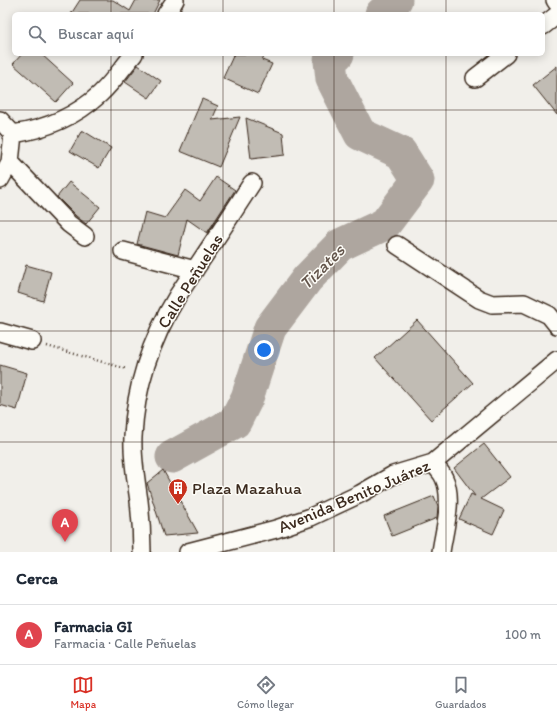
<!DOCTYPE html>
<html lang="es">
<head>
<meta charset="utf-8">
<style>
	body { margin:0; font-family:Itim,sans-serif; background:#f2f2f3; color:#1f2937 }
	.you { position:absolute; left:264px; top:350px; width:14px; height:14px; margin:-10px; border:3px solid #fff; border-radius:50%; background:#1a73e8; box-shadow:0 0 0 6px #1a73e833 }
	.badge { display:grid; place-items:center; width:26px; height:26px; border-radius:50%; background:#d93025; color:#fff; font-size:13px; font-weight:700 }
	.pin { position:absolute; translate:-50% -33px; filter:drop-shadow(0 1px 2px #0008) }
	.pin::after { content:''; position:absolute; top:21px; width:14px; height:12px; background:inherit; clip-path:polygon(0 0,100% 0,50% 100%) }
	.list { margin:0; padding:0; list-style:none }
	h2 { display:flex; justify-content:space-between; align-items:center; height:52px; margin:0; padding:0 16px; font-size:17px }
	h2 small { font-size:13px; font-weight:400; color:#747a83 }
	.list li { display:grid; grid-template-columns:26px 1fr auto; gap:12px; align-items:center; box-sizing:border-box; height:60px; padding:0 16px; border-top:1px solid #e0e1e3 }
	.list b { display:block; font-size:15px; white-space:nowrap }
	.list p { margin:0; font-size:13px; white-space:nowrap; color:#747a83 }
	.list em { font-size:13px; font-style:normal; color:#747a83 }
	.icon { flex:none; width:22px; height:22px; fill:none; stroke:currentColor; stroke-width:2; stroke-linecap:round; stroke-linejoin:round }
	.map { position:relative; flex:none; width:557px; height:552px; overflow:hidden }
	.search { position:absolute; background:#fff; box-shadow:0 2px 10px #0003; left:12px; right:12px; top:12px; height:44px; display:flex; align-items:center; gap:10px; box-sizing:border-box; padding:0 14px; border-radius:6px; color:#747a83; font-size:15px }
	.sheet { height:112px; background:#fff }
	nav { display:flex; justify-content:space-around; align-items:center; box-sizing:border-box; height:56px; border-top:1px solid #e0e1e3; background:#fff; font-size:11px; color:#747a83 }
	nav a { display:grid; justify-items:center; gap:2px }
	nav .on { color:#d93025 }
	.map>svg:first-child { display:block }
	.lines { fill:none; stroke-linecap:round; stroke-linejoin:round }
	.river { stroke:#aea69f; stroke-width:33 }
	.building { fill:#c1bcb4; stroke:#3b2a1e }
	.minor-casing { stroke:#3b2a1e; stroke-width:20 }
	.path { stroke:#3b2a1e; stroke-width:2.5; stroke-dasharray:1 3; stroke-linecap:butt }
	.minor { stroke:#fdfcf7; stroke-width:17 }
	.grid { fill:none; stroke:#3b2a1e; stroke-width:1; stroke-opacity:0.55 }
	.labels { text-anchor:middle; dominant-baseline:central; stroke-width:3; stroke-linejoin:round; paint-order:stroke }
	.street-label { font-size:17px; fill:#3b2a1e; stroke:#fdfcf7 }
	.poi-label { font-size:17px; fill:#3b2a1e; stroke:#fdfcf7; text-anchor:start }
	.water-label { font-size:18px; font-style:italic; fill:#63554b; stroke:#fdfcf7 }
</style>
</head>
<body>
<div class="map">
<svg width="557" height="552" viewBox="0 0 557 552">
	<rect width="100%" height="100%" fill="#f1efea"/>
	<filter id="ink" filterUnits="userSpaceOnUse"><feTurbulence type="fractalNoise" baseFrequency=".025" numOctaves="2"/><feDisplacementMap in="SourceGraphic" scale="8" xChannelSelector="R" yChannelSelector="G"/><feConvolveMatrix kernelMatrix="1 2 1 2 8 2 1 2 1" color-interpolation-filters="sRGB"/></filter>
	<g filter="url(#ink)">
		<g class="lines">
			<!-- river -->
			<path class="river" d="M381,14L396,0
				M172,457L235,422L247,398L270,328L307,279L340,245L385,224L418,180L401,153L360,134L332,79L330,61L338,54"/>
		</g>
		<!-- building -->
		<path class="building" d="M80,0H113L130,11L136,0H160L153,14H71Z
			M22,54H41L73,83L56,102L13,64Z
			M234,54H265L262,60L272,64L258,94L223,78Z
			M138,65L161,81L149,98L125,82Z
			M557,66V115L533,85Z
			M202,99L218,106L212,120L240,117L219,167L180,151Z
			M246,118L283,133L285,155L251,159Z
			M82,130L111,148L99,168L70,151Z
			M216,177L235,190L207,233L187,219L178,255L137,244L145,212L165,218L185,190L200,201Z
			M69,182L100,207L86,224L76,216L57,197Z
			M26,265L51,272L43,301L18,293Z
			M417,320L473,383L431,420L375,358Z
			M0,365L27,373L17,410L0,405Z
			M484,444L510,477L481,499L504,510L493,534L459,519L471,494L475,496L454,468Z
			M163,470L198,533L164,536L147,483Z
			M434,496L438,506L437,518L392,536L384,516Z"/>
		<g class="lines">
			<defs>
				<path id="minor" d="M555,0L557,3
					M166,14L172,5L175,0
					M543,26L557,15
					M475,78L506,54
					M0,120L13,134
					M13,134C46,129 75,117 100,94C113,82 123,67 134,54
					M10,162L69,224L85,236
					M0,180L10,162L13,134
					M397,245L479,299L492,304L524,303L549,315L557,325
					M123,251L195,270
					M0,332L32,341
					M433,463C437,468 442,473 444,478C454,499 444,530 441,552
					M142,552C142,535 141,518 139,501C136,480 132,458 133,437C135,387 152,338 178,295C186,283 194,271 202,259C219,234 235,209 252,183
					M188,552L276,529L311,517L360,494L393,475L433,463L557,360"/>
			</defs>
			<!-- minor casing -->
			<use href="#minor" class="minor-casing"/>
			<!-- path -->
			<path class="path" d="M47,346L127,369"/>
			<!-- minor -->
			<use href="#minor" class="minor"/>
		</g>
	</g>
	<!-- grid -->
	<path class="grid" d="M111,0V14M223,0V14M334,0V14M446,0V14M111,54V552M223,54V552M334,54V552M446,54V552M0,110H557M0,221H557M0,331H557M0,442H557"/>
	<!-- icons -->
	<defs>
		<symbol id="building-pin" viewBox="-11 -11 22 30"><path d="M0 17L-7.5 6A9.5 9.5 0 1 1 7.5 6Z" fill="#c8321e" stroke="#fdfcf7"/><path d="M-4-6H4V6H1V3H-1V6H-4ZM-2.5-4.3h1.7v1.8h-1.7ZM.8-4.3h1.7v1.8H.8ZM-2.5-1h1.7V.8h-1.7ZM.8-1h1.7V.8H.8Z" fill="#fff"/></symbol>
	</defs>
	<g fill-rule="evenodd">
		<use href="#building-pin" x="167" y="477" width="22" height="30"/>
	</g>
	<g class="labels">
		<!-- street labels -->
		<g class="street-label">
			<text transform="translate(190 281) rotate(-58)">Calle Peñuelas</text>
			<text transform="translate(354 496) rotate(-23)">Avenida Benito Juárez</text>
		</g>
		<!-- poi labels -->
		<g class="poi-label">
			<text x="192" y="488">Plaza Mazahua</text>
		</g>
		<!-- water labels -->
		<g class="water-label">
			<text transform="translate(322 267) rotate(-45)">Tizates</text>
		</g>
	</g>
</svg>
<div class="you"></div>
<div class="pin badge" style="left:65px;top:542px;background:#e0444e">A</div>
<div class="search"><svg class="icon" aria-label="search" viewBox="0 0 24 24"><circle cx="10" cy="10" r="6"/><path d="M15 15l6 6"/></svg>Buscar aquí</div>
</div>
<section class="sheet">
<h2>Cerca<small></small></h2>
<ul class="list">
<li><span class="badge" style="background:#e0444e">A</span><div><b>Farmacia GI</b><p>Farmacia · Calle Peñuelas</p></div><em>100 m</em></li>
</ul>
</section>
<nav>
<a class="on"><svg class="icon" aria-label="map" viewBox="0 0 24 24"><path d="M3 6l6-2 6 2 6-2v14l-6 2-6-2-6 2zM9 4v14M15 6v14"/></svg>Mapa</a>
<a><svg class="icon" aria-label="directions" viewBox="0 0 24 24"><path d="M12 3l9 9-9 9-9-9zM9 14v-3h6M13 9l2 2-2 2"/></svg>Cómo llegar</a>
<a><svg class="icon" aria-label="saved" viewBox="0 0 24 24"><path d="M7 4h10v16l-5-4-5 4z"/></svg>Guardados</a>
</nav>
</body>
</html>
